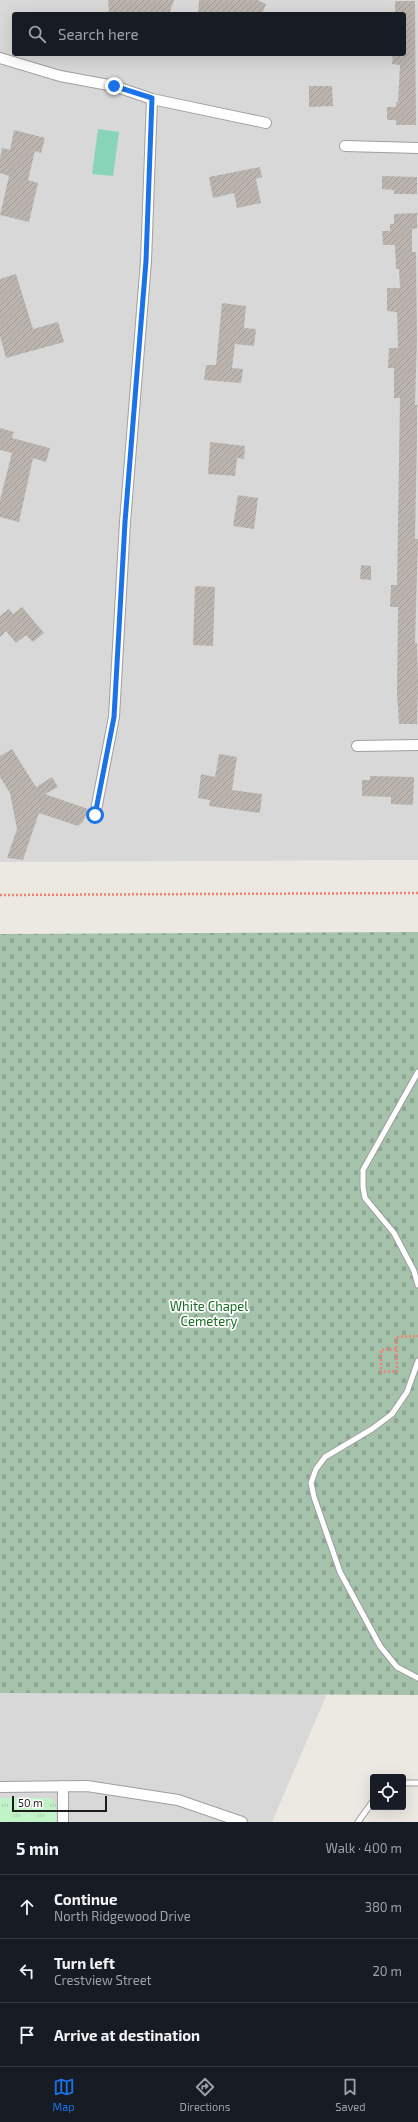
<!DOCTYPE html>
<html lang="en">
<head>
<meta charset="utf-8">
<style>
	body { margin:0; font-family:"Exo 2",sans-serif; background:#20242c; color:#f1f3f6 }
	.controls { position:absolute; right:12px; bottom:12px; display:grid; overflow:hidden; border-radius:4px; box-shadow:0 4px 16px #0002 }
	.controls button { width:36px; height:36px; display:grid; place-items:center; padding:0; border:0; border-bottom:1px solid #363941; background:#171b24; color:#f1f3f6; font:20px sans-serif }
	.scale { position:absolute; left:12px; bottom:10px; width:95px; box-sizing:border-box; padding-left:4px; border:2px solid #1b1b1b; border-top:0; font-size:11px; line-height:14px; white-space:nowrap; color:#1b1b1b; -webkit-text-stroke:3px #fff; paint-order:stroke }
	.stop { position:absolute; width:12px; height:12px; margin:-9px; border:3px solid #1a73e8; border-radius:50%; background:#fff }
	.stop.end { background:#1a73e8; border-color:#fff; box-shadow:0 1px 4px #0008 }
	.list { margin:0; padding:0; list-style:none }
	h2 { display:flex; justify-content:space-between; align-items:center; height:52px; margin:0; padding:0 16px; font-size:17px }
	h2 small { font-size:13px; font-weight:400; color:#9ea1a6 }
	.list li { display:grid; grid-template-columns:26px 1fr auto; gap:12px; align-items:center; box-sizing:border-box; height:64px; padding:0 16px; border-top:1px solid #363941 }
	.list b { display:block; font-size:15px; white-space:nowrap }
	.list p { margin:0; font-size:13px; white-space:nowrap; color:#9ea1a6 }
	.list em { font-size:13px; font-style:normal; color:#9ea1a6 }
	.icon { flex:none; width:22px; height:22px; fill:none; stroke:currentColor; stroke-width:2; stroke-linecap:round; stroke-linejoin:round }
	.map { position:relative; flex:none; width:418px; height:1822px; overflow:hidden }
	.search { position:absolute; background:#171b24; box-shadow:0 4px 16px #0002; left:12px; right:12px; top:12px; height:44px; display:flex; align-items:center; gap:10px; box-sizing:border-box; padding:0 14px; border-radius:4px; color:#9ea1a6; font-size:15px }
	.sheet { height:244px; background:#171b24 }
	nav { display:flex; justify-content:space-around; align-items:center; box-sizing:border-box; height:56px; border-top:1px solid #363941; background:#171b24; font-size:11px; color:#9ea1a6 }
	nav a { display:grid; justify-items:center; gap:2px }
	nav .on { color:#1a73e8 }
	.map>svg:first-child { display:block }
	.residential { fill:#d9d8d8; fill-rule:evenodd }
	.cemetery { fill:url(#cemetery-stones) }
	.park { fill:url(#park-tufts) }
	.pitch { fill:#87d4b9 }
	.building { fill:url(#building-hatch) }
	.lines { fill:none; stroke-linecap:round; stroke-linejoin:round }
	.service-casing { stroke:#9f9f9f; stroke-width:7 }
	.minor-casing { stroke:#9f9f9f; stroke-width:12 }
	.path { stroke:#eb8474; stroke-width:2.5; stroke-dasharray:2 2; stroke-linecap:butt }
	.service { stroke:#fff; stroke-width:5 }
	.minor { stroke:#fff; stroke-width:10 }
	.route { stroke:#1a73e8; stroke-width:5 }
	.labels { text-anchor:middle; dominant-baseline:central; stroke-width:3.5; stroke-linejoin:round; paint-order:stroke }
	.park-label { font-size:13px; fill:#166d20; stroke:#fff }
</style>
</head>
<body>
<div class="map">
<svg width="418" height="1822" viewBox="0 0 418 1822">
	<defs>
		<pattern id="cemetery-stones" width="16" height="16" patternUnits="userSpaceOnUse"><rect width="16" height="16" fill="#a5c2ab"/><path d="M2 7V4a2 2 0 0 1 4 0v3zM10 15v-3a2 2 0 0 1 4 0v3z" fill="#8da693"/></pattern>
		<pattern id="park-tufts" width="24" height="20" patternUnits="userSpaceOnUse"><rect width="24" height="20" fill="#c2f3c8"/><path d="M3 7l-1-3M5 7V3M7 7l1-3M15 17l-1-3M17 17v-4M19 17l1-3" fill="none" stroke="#a6d0ab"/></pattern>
		<pattern id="building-hatch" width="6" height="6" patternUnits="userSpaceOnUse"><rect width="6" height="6" fill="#bcb5af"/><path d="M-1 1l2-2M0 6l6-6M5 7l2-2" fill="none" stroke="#a19b96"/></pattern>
	</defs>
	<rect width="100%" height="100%" fill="#ece9e2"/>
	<!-- residential -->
	<path class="residential" d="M0,0H418V860L0,862ZM14,14H404V54H14Z
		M0,1693L327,1694L272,1822H0Z"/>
	<!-- cemetery -->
	<path class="cemetery" d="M418,932V1695L0,1693V934Z"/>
	<!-- park -->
	<path class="park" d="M0,1798H51L56,1805V1822H0Z"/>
	<!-- pitch -->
	<path class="pitch" d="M98,129L119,132L113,176L92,174Z"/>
	<!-- building -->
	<path class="building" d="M108,0H174L169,14L109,13Z
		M199,0H257L266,4L262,14H198Z
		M395,1H415L416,125H396V120H387V107H396V102H398L400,65L392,64L393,54H404V14H395Z
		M309,86H332L333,106L309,107Z
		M14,130L45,138L41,153L35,151L28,180L38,183L29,222L0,215L9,176L0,173V158L2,148L10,150Z
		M260,167L262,177L256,179L261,203L237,208L234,193L213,198L209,177Z
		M382,176L417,177V194H394V190L382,189Z
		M417,213V228L412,229V252H416L417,338L415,405H417V437L415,539H418L415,643H417L418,684L417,724H399L397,694L398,607H390L391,585H397L400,398H394V368H388L389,348H398L397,312L387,311V288H400L399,269H396L395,245H383L382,231H390V224H394V214Z
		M16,274L33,329L58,322L64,342L6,358L0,336V279Z
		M222,303L246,306L244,328L256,329L254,346L235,344L232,368L243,369L241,383L204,380L206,365H216Z
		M0,428L14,432L12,438L50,448L46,462L33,458L19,522L0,517V500L12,453L0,450Z
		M210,442L245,446L244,459L237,458L235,476L208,474Z
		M238,495L258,498L254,529L233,526Z
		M361,565L371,566V580L360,579Z
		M195,586L215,587L213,646L193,645Z
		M22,607L44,633L33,642L26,635L16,643L6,631L0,637V616L9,609L13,614Z
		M12,749L36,787L52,777L58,787L45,794L88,809L83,822L78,826L39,813L23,860L7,858L17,829L10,793L0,777V756Z
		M219,754L237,757L232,790L262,794L260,813L209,806L210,800L198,798L201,774L215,777Z
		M370,776L414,777L413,805L391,804V797L362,796V780H370Z"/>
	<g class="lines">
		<defs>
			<path id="service" d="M418,1072L363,1170V1187L365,1198L394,1233L414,1271L418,1285
				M418,1361L407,1392L392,1414L372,1429L325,1457L316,1469L311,1483L314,1497L340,1572L380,1646L397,1667L418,1678
				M403,1783H418
				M358,1822L373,1801"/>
			<path id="minor" d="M0,58L60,76L114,86L152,99L266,123
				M345,146L418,148
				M357,746L418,745
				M95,815L114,717L125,522L146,261L152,99
				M63,1786V1822
				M0,1787L87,1786L178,1800L242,1822"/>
		</defs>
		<!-- service casing -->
		<use href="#service" class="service-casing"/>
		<!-- minor casing -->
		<use href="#minor" class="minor-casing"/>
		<!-- path -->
		<path class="path" d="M0,895L418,893
			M396,1349L381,1350V1372L397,1371L396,1337L418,1336"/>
		<!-- service -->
		<use href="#service" class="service"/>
		<!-- minor -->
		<use href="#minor" class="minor"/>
	</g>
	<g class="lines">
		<!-- route -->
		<path class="route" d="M95,815L114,717L125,522L146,261L152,98L114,86"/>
	</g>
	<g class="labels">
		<!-- park labels -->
		<g class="park-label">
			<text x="209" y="1306">White Chapel<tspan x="209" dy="15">Cemetery</tspan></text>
		</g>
	</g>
</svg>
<div class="controls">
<button><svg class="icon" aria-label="locate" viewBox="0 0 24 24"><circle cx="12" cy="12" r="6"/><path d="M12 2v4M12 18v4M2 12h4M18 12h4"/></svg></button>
</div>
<div class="scale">50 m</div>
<div class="stop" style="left:95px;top:815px"></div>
<div class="stop end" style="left:114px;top:86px"></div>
<div class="search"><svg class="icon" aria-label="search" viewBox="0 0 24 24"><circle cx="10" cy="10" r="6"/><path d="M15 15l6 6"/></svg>Search here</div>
</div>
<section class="sheet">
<h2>5 min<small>Walk · 400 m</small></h2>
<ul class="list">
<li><svg class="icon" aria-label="ahead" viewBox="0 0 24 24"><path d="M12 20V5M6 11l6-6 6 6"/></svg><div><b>Continue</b><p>North Ridgewood Drive</p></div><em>380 m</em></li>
<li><svg class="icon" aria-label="left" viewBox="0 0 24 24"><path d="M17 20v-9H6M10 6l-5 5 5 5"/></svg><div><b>Turn left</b><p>Crestview Street</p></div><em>20 m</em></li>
<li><svg class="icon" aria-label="arrive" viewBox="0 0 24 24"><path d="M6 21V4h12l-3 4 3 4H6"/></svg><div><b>Arrive at destination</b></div></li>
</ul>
</section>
<nav>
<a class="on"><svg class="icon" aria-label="map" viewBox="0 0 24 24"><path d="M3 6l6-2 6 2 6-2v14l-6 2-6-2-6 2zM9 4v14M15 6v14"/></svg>Map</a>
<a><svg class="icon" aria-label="directions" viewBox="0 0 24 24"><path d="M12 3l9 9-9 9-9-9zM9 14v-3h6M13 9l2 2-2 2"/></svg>Directions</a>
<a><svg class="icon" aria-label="saved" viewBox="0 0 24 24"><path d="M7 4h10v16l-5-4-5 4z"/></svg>Saved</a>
</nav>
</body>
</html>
